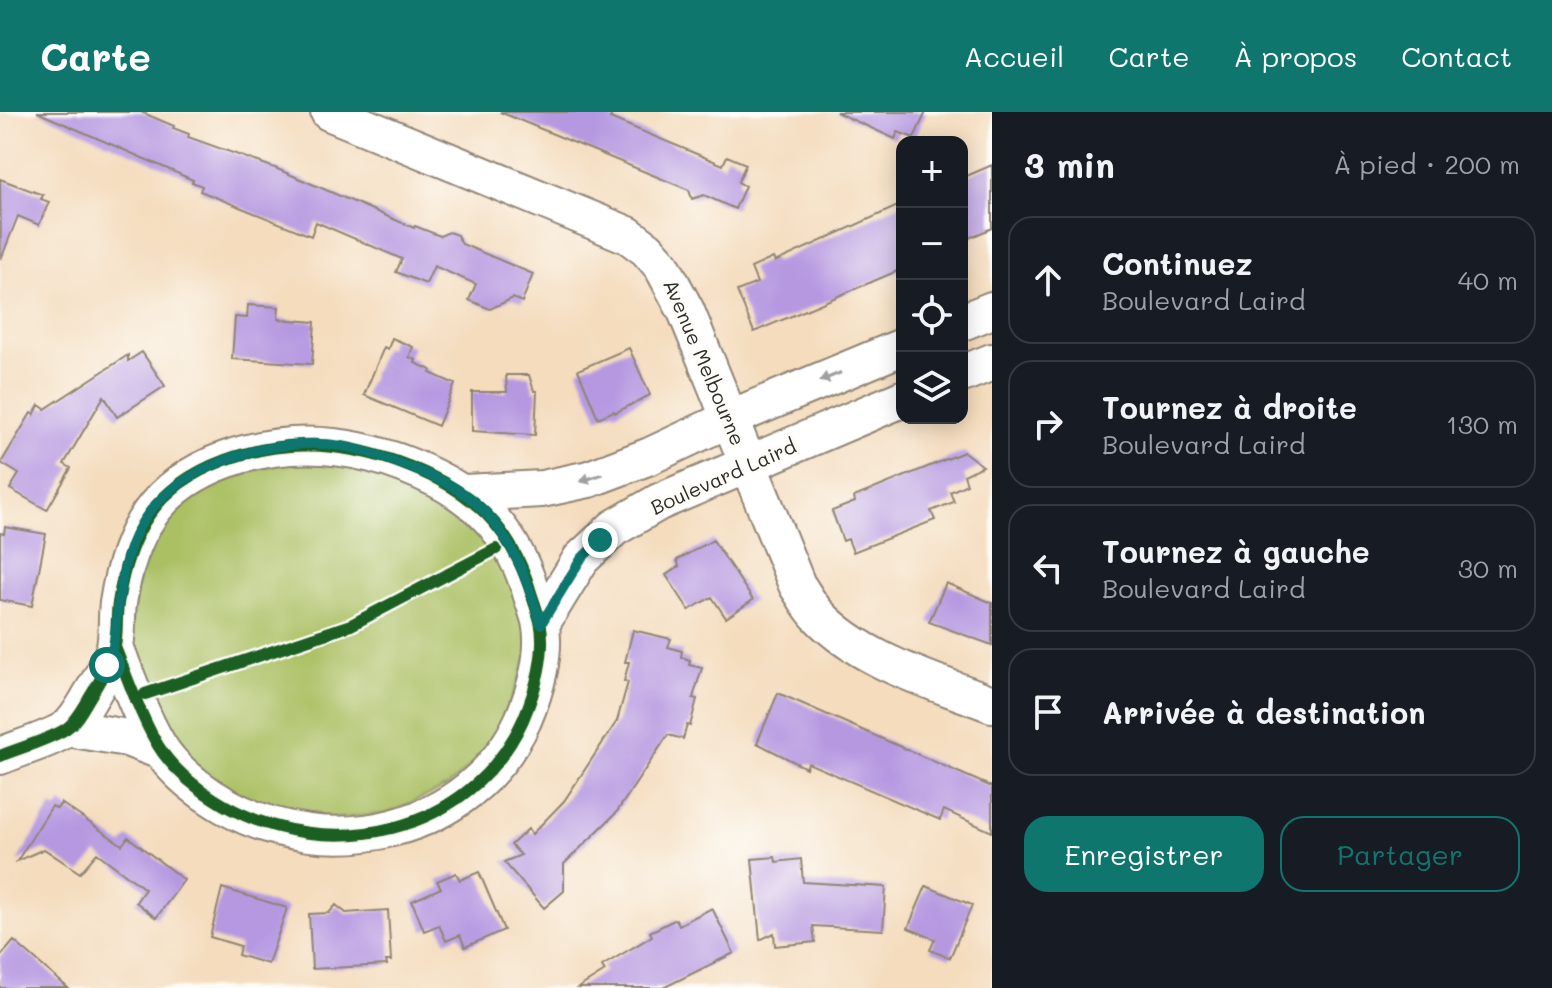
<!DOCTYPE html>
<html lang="fr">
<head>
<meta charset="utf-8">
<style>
	body { margin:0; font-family:Mali,sans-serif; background:#242831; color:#f1f3f6 }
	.controls { position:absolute; right:24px; top:24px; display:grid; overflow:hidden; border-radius:16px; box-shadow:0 4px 20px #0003 }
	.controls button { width:72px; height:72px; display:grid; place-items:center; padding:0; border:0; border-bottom:2px solid #363941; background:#171b24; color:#f1f3f6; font:40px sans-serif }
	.stop { position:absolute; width:24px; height:24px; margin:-18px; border:6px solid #0f766e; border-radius:50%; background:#fff }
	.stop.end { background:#0f766e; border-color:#fff; box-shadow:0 2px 8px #0008 }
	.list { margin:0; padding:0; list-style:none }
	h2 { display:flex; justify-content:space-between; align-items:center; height:104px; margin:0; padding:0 32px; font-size:34px }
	h2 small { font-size:26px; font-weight:400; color:#9ea1a6 }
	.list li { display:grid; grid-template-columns:52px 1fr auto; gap:24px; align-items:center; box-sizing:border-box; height:128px; margin:0 16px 16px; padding:0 16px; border:2px solid #363941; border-radius:24px }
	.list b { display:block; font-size:30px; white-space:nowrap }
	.list p { margin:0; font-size:26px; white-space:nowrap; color:#9ea1a6 }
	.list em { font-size:26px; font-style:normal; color:#9ea1a6 }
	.actions { display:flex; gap:16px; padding:24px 32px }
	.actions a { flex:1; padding:18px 0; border:2px solid #0f766e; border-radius:24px; text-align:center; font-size:28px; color:#0f766e }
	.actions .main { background:#0f766e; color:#fff }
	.icon { flex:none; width:44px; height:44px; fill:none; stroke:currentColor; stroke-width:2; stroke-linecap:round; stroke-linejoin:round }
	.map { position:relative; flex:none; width:992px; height:876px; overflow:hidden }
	header { display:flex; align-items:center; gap:48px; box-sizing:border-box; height:112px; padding:0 40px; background:#0f766e; color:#fff }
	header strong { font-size:38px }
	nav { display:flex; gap:44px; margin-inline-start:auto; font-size:28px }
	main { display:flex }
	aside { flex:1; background:#171b24 }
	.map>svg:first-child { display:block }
	.green { fill:#abc064; stroke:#6b7648; stroke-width:2 }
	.building { fill:#b698e1 }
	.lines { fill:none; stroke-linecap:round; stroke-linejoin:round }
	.minor-casing { stroke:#908474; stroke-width:40 }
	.minor { stroke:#fff; stroke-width:36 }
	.cycleway-casing { stroke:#fdfcf7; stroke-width:17 }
	.cycleway { stroke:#1b5e20; stroke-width:12 }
	.oneway { fill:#a0a0a0 }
	.route { stroke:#0f766e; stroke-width:10 }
	.labels { text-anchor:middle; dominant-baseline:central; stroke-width:6; stroke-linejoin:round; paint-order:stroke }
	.street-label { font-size:20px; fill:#2b2b2b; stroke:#fdfcf7 }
</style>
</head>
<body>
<header>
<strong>Carte</strong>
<nav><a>Accueil</a><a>Carte</a><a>À propos</a><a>Contact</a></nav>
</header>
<main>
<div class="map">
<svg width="992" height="876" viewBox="0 0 992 876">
	<rect width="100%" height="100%" fill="#fdfcf7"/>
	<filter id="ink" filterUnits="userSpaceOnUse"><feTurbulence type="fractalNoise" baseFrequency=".0125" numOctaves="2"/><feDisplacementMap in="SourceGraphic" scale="16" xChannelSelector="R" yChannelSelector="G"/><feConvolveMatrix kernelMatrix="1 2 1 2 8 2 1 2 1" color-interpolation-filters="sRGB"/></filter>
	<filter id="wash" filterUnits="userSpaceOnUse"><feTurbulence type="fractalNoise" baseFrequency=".006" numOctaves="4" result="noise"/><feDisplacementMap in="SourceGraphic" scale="32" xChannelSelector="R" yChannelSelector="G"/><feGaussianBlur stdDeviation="1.8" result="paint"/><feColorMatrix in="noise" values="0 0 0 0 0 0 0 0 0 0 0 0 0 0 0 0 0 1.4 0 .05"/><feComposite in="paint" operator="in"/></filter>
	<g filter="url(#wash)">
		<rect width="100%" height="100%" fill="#f4dcbd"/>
		<!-- green -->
		<path class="green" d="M305,350L361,355L420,376L476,413L541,512L494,632L449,674L388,702L324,708L255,692L161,639L129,523L144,433L186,386L229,363L275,352Z"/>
		<g id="blocks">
			<!-- building -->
			<path class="building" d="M37,0H141L174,14L173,16L189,22L188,25L275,56L414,116L415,114L440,124L449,120L457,123L462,132L533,162L522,190L513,186L490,197L469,188L476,172L434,154L426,172L396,160L402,147L316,110L311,124L200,79L202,74L192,70L193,68Z
				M500,0H613L610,6L723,53L727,44L746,52L738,70L745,74L735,97L704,83L692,87L689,78Z
				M836,0H926L914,26L898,20L895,27Z
				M992,53V116L962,129V66Z
				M0,67L43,83L41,87L49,90L39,113L18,104L1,147Z
				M902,92V157L754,220L737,179L757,171L751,156L773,146L775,150Z
				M248,193L279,195L278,207L315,210L312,252L232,247L235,205L247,206Z
				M392,226L413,235L409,245L416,248L415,251L431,258L430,261L455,272L438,314L364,283L384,235L388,237Z
				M629,236L650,283L615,301L614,299L598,306L578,258Z
				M142,240L165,274L117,305L104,284L64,352L71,356L47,398L10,377L19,362L1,351L31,301L34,303L39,293L45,297L128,243V249Z
				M506,263H529L534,279H537L535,323L472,319V280H507Z
				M964,340L983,354L964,363L967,372L950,380L954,390L931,399L935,408L853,440L848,427L843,429L832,399L855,390L854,385Z
				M5,415L46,422L32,494L0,488V421L4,422Z
				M713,428L753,488L726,506L712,485L689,498L666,463L679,454L677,448Z
				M946,471L992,491V533L929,510Z
				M633,518L671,527L668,535L682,539L681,545L690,548L689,553L702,556L693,586L697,587L690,614L687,613L683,627L668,623L616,701L564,752V779L544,796L504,750L521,743L511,733L528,717L532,722L564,689L617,609L628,570L624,569L629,550H625Z
				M778,581L992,675V720L944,698L940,708L808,651L806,656L757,631Z
				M61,691L122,733L128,725L184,768L156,806L136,790L145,777L97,741L80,761L44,737L17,749L52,694L57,697Z
				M775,745L776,750L801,747L803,770L886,775L883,818L813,814L815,830L775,834L774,821L760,828L752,747Z
				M479,760L504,818L465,835L460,823L446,829L439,813L424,819L412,789L441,776L437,769L456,761L460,768Z
				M926,774L972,793L950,846L930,838L935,827L908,816Z
				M222,776L287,796L268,852L238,843L240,834L210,825Z
				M336,793L346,801L388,798L391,849H386L387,853L312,857L309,802L329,801Z
				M712,796L734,841L663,876H578L605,859L602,854L652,824L650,820L676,807L679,813Z
				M14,829L68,876H0V845Z"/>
		</g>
	</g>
	<g filter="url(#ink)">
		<use href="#blocks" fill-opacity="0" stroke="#908474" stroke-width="2"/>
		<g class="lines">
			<defs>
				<path id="minor" d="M329,0L628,123L647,137L662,154L686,199L797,473C804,483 810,495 818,503C862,550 934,569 992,592
					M962,210L992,198
					M962,262L992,250
					M464,381L542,377L589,367L650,344L731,306L902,235
					M541,512L581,447L614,416L659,390L902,287
					M68,616L127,626L161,639
					M0,644C17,637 54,626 67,616C78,608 86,591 93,580C101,567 111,550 115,534C118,520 116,505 118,491C129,420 155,374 225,348C297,322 370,333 437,367C484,391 512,424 529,474C532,485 537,497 540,509C547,540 535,580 523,608C470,723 329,752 224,693C200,679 179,663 163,641C145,616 127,565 115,535"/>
			</defs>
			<!-- minor casing -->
			<use href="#minor" class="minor-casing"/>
			<!-- minor -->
			<use href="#minor" class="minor"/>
			<defs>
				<path id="cycleway" d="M145,582L351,513L496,437
					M0,644C17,637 54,626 67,616C78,608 86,591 93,580C101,567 111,550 115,534C118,520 116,505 118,491C129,420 155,374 225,348C297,322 370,333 437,367C484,391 512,424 529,474C532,485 537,497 540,509C547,540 535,580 523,608C470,723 329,752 224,693C200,679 179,663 163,641C145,616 127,565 115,535"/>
			</defs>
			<!-- cycleway casing -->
			<use href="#cycleway" class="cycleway-casing"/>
			<!-- cycleway -->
			<use href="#cycleway" class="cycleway"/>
		</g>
		<!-- one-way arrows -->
		<defs><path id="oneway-solid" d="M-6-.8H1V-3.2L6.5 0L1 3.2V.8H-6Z" transform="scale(2)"/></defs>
		<g class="oneway">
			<use href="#oneway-solid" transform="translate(830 265) rotate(158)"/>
			<use href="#oneway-solid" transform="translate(591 366) rotate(162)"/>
		</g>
	</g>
	<g class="lines" filter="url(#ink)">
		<!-- route -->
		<path class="route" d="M107,553C116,533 115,515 118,494C122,463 128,427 148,402C187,349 278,324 342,334C365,338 389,347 411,356C438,366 464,378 484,399C515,431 528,471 541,512L581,447L600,428"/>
	</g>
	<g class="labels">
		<!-- street labels -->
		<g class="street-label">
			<text transform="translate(705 250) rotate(67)">Avenue Melbourne</text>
			<text transform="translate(723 364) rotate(-24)">Boulevard Laird</text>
		</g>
	</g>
</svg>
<div class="controls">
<button>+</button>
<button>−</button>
<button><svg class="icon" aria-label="locate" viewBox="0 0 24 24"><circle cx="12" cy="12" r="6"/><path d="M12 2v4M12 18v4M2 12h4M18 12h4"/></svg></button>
<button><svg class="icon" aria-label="layers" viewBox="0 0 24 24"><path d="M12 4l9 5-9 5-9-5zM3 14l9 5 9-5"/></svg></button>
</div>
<div class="stop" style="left:107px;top:553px"></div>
<div class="stop end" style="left:600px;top:428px"></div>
</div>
<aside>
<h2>3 min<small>À pied · 200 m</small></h2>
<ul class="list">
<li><svg class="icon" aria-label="ahead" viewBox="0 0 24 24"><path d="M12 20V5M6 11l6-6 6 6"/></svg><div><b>Continuez</b><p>Boulevard Laird</p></div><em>40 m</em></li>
<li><svg class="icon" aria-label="right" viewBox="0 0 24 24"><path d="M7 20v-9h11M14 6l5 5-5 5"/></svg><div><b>Tournez à droite</b><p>Boulevard Laird</p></div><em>130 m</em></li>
<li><svg class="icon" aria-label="left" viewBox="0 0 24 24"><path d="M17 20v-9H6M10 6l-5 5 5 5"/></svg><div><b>Tournez à gauche</b><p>Boulevard Laird</p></div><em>30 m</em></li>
<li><svg class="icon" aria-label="arrive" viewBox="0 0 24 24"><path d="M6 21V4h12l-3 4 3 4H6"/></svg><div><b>Arrivée à destination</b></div></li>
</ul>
<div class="actions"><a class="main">Enregistrer</a><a>Partager</a></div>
</aside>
</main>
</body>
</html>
